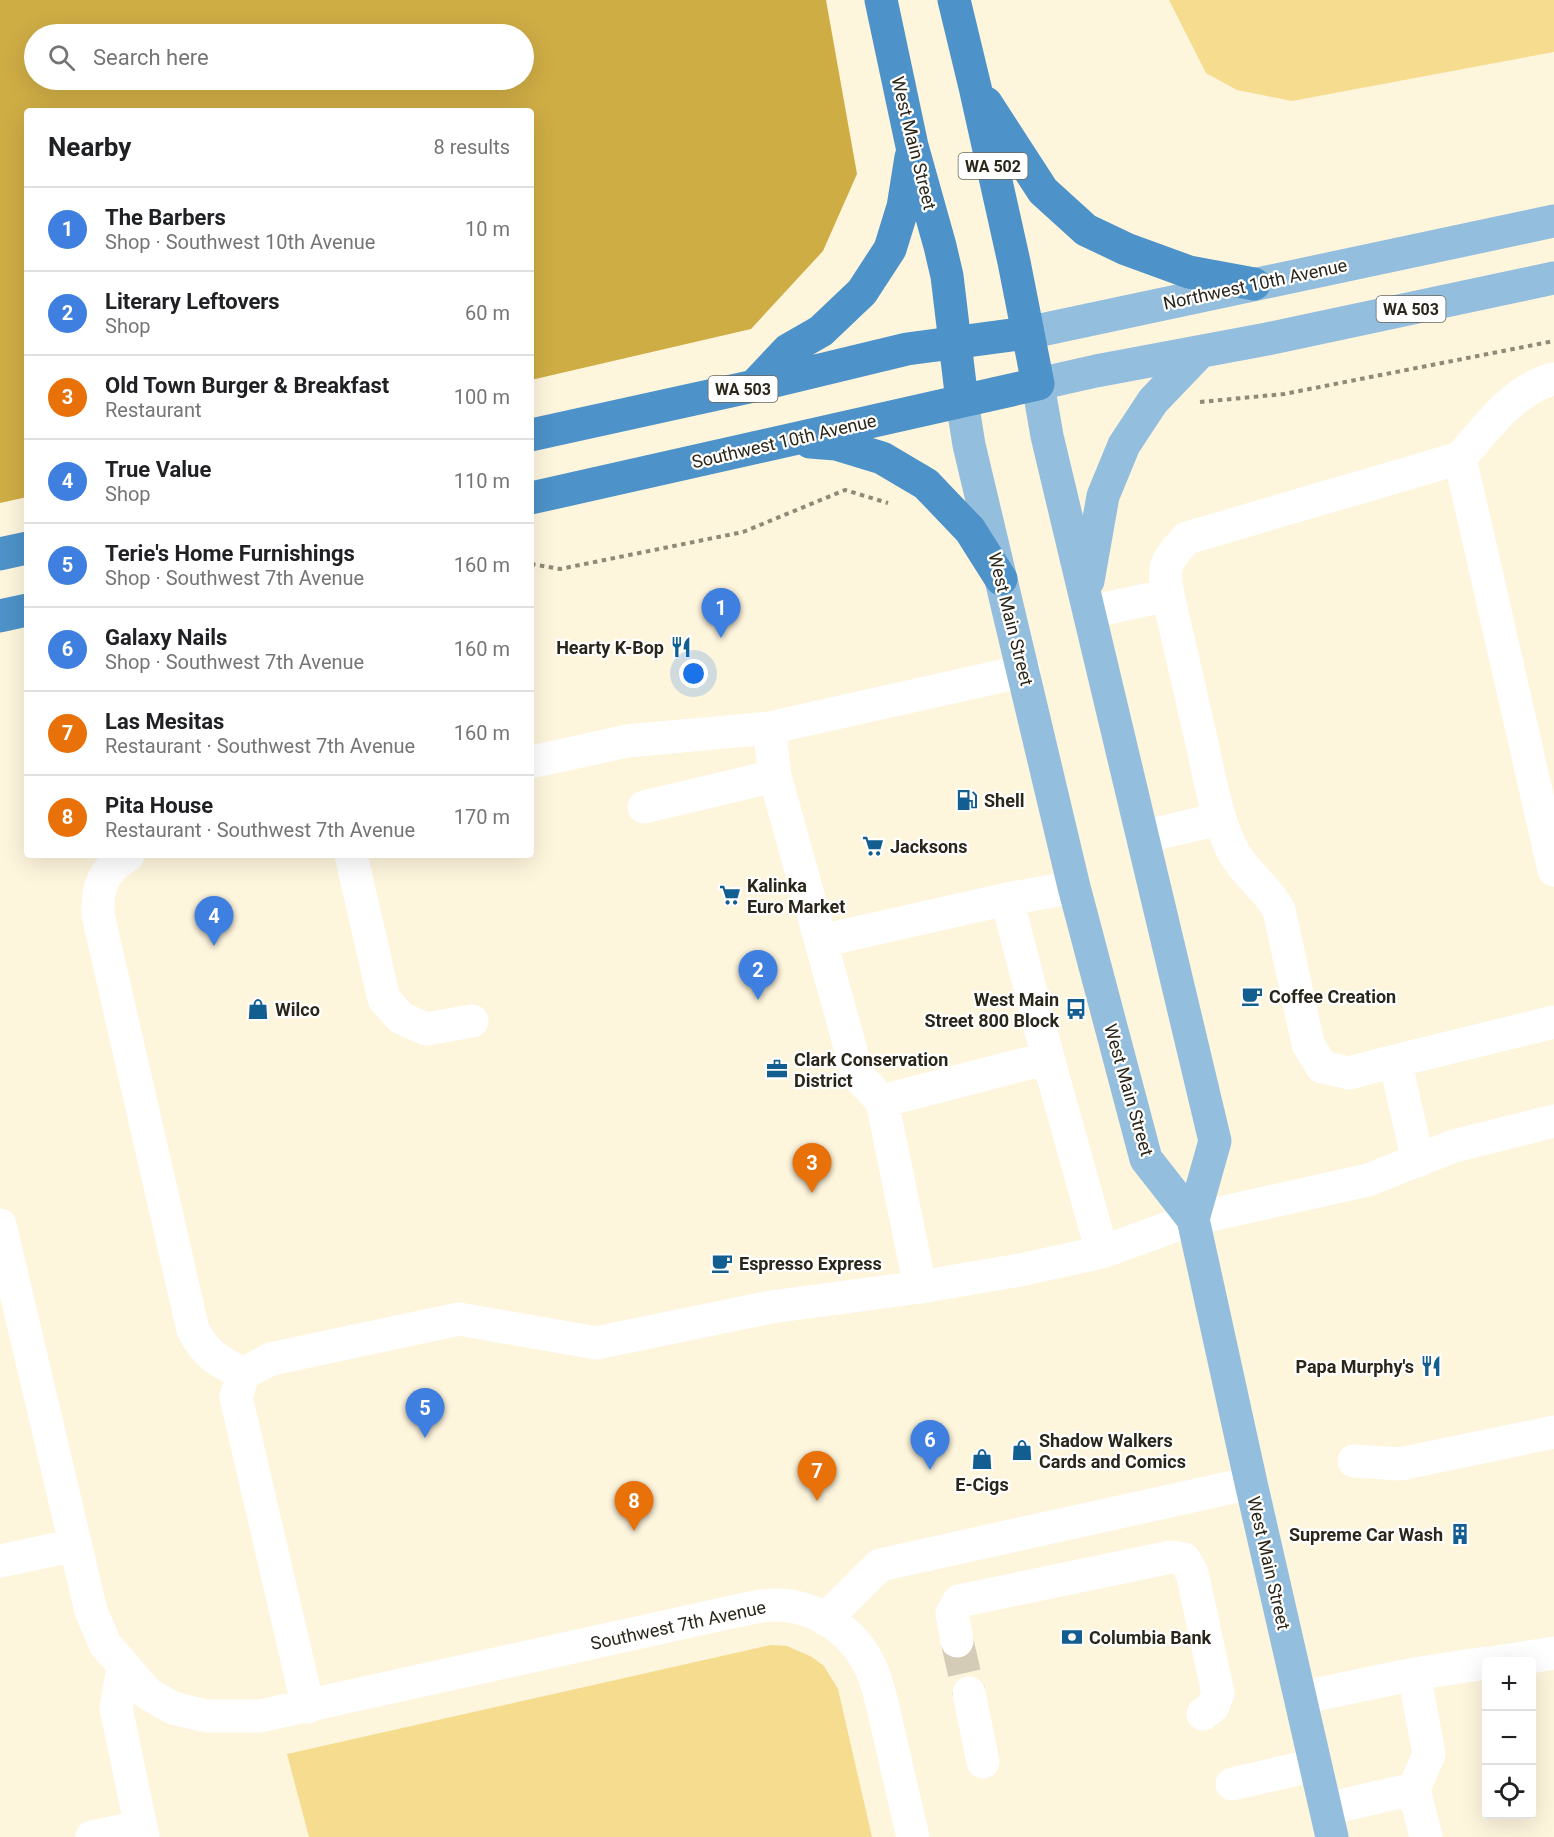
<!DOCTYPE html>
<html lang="en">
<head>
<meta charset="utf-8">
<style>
	body { margin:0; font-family:Roboto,sans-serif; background:#f2f2f2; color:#202124 }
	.controls { position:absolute; right:18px; bottom:18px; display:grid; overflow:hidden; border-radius:6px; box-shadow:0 6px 24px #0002 }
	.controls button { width:54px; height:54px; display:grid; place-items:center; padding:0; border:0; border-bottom:2px solid #e0e0e0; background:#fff; color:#202124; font:30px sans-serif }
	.you { position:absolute; left:694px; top:674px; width:21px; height:21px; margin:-15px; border:4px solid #fff; border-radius:50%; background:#1a73e8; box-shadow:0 0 0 9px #1a73e833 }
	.badge { display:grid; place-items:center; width:39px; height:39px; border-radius:50%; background:#0b8043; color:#fff; font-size:20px; font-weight:700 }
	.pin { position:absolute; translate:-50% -50px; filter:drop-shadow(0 2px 3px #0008) }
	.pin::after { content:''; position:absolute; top:32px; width:21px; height:18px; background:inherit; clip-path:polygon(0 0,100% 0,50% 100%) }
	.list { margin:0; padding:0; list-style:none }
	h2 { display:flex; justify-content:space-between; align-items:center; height:78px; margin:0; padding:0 24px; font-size:26px }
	h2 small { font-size:20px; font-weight:400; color:#757577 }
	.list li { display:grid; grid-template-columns:39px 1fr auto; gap:18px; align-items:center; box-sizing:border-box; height:84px; padding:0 24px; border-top:2px solid #e0e0e0 }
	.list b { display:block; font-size:22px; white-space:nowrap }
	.list p { margin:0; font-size:20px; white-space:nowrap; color:#757577 }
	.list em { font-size:20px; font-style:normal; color:#757577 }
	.icon { flex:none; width:33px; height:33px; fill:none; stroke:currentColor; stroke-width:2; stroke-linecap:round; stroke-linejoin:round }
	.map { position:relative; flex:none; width:1554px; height:1837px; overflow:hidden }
	.search { position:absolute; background:#fff; box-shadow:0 6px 24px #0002; left:24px; top:24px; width:510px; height:66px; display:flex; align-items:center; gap:15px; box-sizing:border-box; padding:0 21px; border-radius:33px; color:#757577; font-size:22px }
	.panel { position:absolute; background:#fff; box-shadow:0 6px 24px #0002; left:24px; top:108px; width:510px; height:750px; border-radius:6px }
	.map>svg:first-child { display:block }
	.green { fill:#f6dc8f }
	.forest { fill:#cfad45; fill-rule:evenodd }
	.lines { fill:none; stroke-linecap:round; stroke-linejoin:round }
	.minor-tunnel { stroke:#d4ccb6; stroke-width:33; stroke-dasharray:33 16; stroke-linecap:butt }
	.path { stroke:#8f8977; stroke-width:4; stroke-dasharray:4.5 4.5; stroke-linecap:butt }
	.minor { stroke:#fff; stroke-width:33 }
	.major { stroke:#94bede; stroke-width:33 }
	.highway { stroke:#4d92c8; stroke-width:33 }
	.labels { text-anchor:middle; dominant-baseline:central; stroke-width:4.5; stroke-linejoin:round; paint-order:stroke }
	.shield { fill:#fff; stroke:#6a675f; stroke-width:1.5 }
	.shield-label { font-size:16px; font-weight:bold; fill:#2a261a }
	.street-label { font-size:18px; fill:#2a261a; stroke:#fff }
	.poi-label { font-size:18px; font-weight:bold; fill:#2a261a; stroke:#fff; text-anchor:start }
</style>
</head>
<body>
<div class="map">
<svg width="1554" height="1837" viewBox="0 0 1554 1837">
	<rect width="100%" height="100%" fill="#fef5dd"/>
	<!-- green -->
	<path class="green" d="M1169,0H1554V52L1292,101L1237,90L1206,73Z
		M771,1645L787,1646L812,1657L824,1666L838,1689L872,1837H309L287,1754Z"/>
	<!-- forest -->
	<path class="forest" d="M0,0H826L857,174L823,251L751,329L531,380V111H27V497L0,503ZM34,34H524V80H34Z"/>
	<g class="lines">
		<!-- minor-tunnel -->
		<path class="minor-tunnel" d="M957,1641L969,1693"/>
		<!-- path -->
		<path class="path" d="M1200,402L1284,394L1554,341
			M531,564L560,569L743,532L845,490L888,503"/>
		<!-- minor -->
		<path class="minor" d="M1460,458C1487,428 1513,389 1554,379
			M1090,612L1168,595
			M769,728L775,776L858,1076L882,1101L920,1287
			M531,762L627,741L769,728L1024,671
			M644,807L775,776
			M1142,837L1219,819
			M128,855C103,870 97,887 98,915L193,1330C208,1357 217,1360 243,1374
			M351,855L384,999L401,1018L426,1029L472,1021
			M1007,899L1048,1058L1102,1252
			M821,941L1007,899L1074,887
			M1395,1061L1554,1022
			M882,1101L1048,1058
			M1418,1161L1395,1061L1349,1073L1322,1067L1308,1044L1279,910C1267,887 1246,875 1234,853C1215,817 1210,777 1201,739C1190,691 1179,643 1168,595C1162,564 1166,561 1187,538L1460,458L1554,870
			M0,1225L91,1611L105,1644L147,1693L173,1708L206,1716H260L736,1611C751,1608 766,1604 782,1605C820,1608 855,1633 871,1668C880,1689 884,1712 889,1734C897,1769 905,1803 913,1837
			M1354,1461L1400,1464L1554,1432
			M0,1561L75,1545
			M825,1619L880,1565L1251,1483
			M957,1641L952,1613L959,1601L1171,1557L1184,1559L1192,1573L1218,1693L1213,1706L1203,1714
			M1497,1662L1554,1653
			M123,1667L116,1708L143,1837
			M1414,1674L1486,1663
			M969,1693L983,1762
			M1300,1698L1414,1674L1429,1754L1414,1789
			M308,1707L236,1397L243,1374L271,1359L459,1319L596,1343L771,1307L920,1287L1020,1270L1102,1252L1193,1219L1368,1180L1454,1146L1554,1121
			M1232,1784L1315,1765
			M1326,1809L1414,1789L1426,1837
			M92,1837L140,1827"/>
		<!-- major -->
		<path class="major" d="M1027,333L1554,221
			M962,401L969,445L1074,887L1146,1159L1193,1219L1251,1483L1332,1837
			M1088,581L1103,496L1124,445L1153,401L1200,352
			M1193,1219L1215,1141L1047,436L1038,384L1096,371L1267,339L1554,278"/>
		<!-- highway -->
		<path class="highway" d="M881,0L912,146L940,246L947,276L962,401
			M986,103L1043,191L1086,230L1126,249L1189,272L1254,284
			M754,386L788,350L821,331L862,292L890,249L903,207L911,157
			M531,435L754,386L907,349L1027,333
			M810,442L836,444L882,458L926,484L970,530L1001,579
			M531,498L1038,384L1014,262L975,87L954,0
			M0,554L27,548
			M0,616L27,610"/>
	</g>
	<!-- icons -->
	<defs>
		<symbol id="restaurant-bare" viewBox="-9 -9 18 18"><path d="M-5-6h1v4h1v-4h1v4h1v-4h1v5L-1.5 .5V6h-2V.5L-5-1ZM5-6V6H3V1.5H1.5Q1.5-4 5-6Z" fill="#125e91" stroke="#fff" stroke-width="2.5" paint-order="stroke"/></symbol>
		<symbol id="fuel-bare" viewBox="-9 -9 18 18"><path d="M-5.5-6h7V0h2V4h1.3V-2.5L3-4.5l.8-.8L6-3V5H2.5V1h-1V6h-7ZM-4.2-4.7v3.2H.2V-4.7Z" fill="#125e91" stroke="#fff" stroke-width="2.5" paint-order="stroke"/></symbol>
		<symbol id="supermarket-bare" viewBox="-9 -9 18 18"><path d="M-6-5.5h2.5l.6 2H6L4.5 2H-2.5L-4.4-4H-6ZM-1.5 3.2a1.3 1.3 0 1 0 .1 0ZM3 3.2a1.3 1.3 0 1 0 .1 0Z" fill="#125e91" stroke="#fff" stroke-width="2.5" paint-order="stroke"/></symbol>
		<symbol id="cafe-bare" viewBox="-9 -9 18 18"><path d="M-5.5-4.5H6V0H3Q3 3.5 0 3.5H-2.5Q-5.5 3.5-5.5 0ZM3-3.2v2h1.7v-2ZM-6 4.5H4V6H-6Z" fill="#125e91" stroke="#fff" stroke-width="2.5" paint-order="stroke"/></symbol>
		<symbol id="shop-bare" viewBox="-9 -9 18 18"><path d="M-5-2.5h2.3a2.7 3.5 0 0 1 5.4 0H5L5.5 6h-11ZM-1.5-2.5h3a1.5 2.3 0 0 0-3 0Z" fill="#125e91" stroke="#fff" stroke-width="2.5" paint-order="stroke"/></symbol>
		<symbol id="bus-bare" viewBox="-9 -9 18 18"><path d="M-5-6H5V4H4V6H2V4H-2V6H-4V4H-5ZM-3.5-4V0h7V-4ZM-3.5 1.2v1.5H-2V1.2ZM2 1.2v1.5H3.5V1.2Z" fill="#125e91" stroke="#fff" stroke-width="2.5" paint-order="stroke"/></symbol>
		<symbol id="office-bare" viewBox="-9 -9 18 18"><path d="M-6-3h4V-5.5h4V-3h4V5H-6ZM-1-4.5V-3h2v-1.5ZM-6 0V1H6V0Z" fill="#125e91" stroke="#fff" stroke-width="2.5" paint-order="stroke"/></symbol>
		<symbol id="building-bare" viewBox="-9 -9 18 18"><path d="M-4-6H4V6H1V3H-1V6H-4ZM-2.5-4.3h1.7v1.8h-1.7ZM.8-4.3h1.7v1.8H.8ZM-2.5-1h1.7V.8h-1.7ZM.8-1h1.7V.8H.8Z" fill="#125e91" stroke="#fff" stroke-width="2.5" paint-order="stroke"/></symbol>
		<symbol id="bank-bare" viewBox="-9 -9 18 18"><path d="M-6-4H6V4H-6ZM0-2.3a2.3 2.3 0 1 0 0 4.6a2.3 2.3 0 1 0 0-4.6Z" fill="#125e91" stroke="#fff" stroke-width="2.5" paint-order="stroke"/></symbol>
	</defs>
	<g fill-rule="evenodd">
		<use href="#restaurant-bare" x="666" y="632" width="30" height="30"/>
		<use href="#fuel-bare" x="952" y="785" width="30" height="30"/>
		<use href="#supermarket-bare" x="858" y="831" width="30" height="30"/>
		<use href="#supermarket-bare" x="715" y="880" width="30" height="30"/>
		<use href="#cafe-bare" x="1237" y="981" width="30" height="30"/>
		<use href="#shop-bare" x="243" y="994" width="30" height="30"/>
		<use href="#bus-bare" x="1061" y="994" width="30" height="30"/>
		<use href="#office-bare" x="762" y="1054" width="30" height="30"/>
		<use href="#cafe-bare" x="707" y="1248" width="30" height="30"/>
		<use href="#restaurant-bare" x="1416" y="1351" width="30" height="30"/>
		<use href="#shop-bare" x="1007" y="1435" width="30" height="30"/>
		<use href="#shop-bare" x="967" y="1444" width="30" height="30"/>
		<use href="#building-bare" x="1445" y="1519" width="30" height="30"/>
		<use href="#bank-bare" x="1057" y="1622" width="30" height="30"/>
	</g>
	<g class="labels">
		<!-- shield labels -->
		<g class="shield">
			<rect x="958.5" y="153" width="69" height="26" rx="4.5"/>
			<rect x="1376.5" y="296" width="69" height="26" rx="4.5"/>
			<rect x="708.5" y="376" width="69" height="26" rx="4.5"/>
		</g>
		<g class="shield-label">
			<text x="993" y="166">WA 502</text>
			<text x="1411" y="309">WA 503</text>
			<text x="743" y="389">WA 503</text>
		</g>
		<!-- street labels -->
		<g class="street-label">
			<text transform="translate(914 143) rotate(76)">West Main Street</text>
			<text transform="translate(1255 284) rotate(-12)">Northwest 10th Avenue</text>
			<text transform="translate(784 441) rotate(-13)">Southwest 10th Avenue</text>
			<text transform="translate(1011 619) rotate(76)">West Main Street</text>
			<text transform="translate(1129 1090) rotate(74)">West Main Street</text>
			<text transform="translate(1269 1563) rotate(77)">West Main Street</text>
			<text transform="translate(678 1625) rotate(-12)">Southwest 7th Avenue</text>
		</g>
		<!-- poi labels -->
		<g class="poi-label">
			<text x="664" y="647" text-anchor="end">Hearty K-Bop</text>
			<text x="984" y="800">Shell</text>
			<text x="890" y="846">Jacksons</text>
			<text x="747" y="885">Kalinka<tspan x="747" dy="21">Euro Market</tspan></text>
			<text x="1269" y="996">Coffee Creation</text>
			<text x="1059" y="999" text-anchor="end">West Main<tspan x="1059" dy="21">Street 800 Block</tspan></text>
			<text x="275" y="1009">Wilco</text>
			<text x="794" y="1059">Clark Conservation<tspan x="794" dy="21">District</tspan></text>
			<text x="739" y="1263">Espresso Express</text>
			<text x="1414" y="1366" text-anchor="end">Papa Murphy's</text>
			<text x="1039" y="1440">Shadow Walkers<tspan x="1039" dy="21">Cards and Comics</tspan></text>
			<text x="982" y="1484" text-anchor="middle">E-Cigs</text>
			<text x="1443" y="1534" text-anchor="end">Supreme Car Wash</text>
			<text x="1089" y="1637">Columbia Bank</text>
		</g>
	</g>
</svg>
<div class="controls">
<button>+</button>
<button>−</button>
<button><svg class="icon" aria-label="locate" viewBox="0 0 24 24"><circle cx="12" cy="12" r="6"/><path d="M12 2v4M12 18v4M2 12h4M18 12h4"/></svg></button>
</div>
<div class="you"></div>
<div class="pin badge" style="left:721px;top:638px;background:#3f7fe0">1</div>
<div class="pin badge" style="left:758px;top:1000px;background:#3f7fe0">2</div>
<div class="pin badge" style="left:812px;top:1193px;background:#e8710a">3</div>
<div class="pin badge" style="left:214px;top:946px;background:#3f7fe0">4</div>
<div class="pin badge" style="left:425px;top:1438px;background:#3f7fe0">5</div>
<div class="pin badge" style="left:930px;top:1470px;background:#3f7fe0">6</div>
<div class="pin badge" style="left:817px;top:1501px;background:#e8710a">7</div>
<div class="pin badge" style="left:634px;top:1531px;background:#e8710a">8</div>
<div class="search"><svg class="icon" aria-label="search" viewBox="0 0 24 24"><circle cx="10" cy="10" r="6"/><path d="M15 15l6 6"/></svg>Search here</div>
<section class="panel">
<h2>Nearby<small>8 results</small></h2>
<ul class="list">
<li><span class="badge" style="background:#3f7fe0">1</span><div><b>The Barbers</b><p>Shop · Southwest 10th Avenue</p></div><em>10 m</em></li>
<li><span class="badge" style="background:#3f7fe0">2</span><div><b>Literary Leftovers</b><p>Shop</p></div><em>60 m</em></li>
<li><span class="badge" style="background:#e8710a">3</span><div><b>Old Town Burger &amp; Breakfast</b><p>Restaurant</p></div><em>100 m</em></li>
<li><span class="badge" style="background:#3f7fe0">4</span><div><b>True Value</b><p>Shop</p></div><em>110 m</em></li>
<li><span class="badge" style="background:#3f7fe0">5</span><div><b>Terie's Home Furnishings</b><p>Shop · Southwest 7th Avenue</p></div><em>160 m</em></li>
<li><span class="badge" style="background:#3f7fe0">6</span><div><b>Galaxy Nails</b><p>Shop · Southwest 7th Avenue</p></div><em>160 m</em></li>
<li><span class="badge" style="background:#e8710a">7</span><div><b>Las Mesitas</b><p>Restaurant · Southwest 7th Avenue</p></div><em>160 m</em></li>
<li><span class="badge" style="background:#e8710a">8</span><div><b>Pita House</b><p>Restaurant · Southwest 7th Avenue</p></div><em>170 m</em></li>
</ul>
</section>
</div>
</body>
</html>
